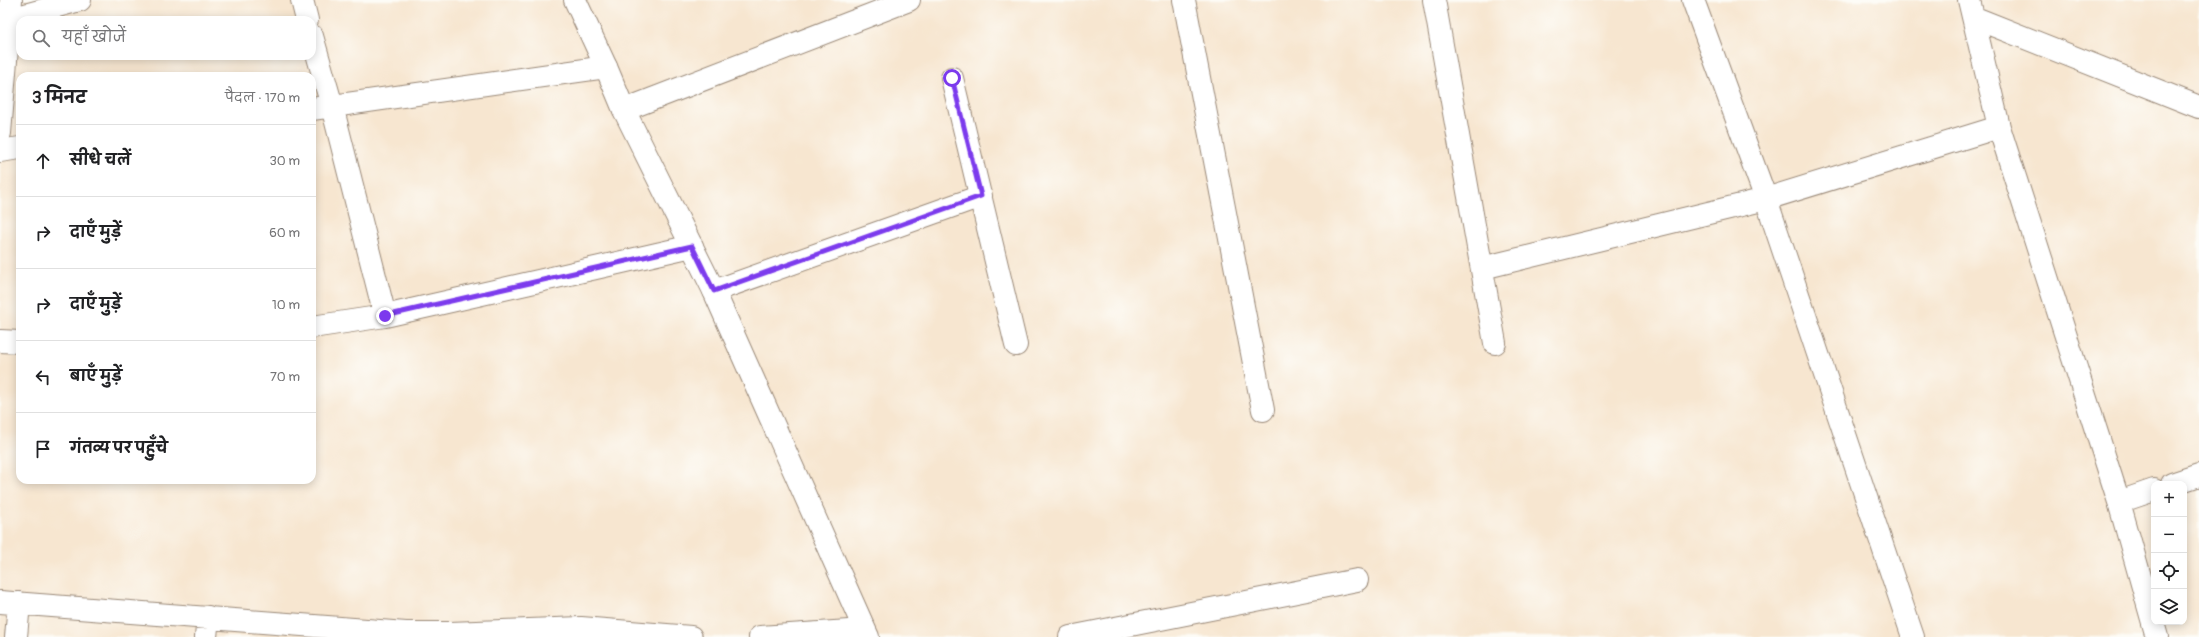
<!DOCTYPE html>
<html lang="hi">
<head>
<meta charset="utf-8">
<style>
	body { margin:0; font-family:Pangolin,"Playpen Sans Deva",sans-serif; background:#f2f2f2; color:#202124 }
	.controls { position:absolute; right:12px; bottom:12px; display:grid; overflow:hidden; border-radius:8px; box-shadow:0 2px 10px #0003 }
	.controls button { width:36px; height:36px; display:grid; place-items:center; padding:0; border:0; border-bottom:1px solid #e0e0e0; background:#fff; color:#202124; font:20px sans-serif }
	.stop { position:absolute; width:12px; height:12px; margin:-9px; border:3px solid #7c3aed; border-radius:50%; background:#fff }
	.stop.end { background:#7c3aed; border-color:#fff; box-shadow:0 1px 4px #0008 }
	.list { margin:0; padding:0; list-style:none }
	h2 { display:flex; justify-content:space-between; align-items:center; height:52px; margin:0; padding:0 16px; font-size:17px }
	h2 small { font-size:13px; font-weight:400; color:#757577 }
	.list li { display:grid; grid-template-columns:26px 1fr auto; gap:12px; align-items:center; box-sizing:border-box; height:72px; padding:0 16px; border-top:1px solid #e0e0e0 }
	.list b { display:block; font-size:15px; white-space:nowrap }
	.list em { font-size:13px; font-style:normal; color:#757577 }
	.icon { flex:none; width:22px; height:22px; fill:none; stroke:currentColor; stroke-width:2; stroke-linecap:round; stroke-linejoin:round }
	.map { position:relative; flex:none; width:2199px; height:637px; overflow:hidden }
	.search { position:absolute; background:#fff; box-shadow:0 2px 10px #0003; left:16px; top:16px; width:300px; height:44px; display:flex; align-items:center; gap:10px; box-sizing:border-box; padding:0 14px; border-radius:12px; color:#757577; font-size:15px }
	.panel { position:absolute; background:#fff; box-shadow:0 2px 10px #0003; left:16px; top:72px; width:300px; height:412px; border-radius:12px }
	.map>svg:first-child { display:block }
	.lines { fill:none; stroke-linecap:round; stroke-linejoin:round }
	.street-casing { stroke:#987; stroke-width:24 }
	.secondary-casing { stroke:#987; stroke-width:24 }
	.street { stroke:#fff; stroke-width:22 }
	.secondary { stroke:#fff; stroke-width:22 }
	.route { stroke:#7c3aed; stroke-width:5 }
</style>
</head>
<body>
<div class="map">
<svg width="2199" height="637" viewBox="0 0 2199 637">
	<rect width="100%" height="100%" fill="#fdfcf7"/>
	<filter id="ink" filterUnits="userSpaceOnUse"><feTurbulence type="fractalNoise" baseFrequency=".025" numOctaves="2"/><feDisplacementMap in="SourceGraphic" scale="8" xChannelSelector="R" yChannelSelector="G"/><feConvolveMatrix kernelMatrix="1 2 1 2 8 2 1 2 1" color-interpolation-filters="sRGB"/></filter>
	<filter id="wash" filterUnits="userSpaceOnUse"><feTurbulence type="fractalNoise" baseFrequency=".012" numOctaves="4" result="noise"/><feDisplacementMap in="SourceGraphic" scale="16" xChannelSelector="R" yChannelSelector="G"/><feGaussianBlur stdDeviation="0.9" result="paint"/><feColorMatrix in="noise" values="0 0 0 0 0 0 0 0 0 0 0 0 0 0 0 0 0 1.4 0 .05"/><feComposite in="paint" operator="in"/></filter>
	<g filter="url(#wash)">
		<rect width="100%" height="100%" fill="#f7e6d0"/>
	</g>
	<g filter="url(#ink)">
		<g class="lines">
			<defs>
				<path id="street" d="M302,0L307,20
					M1184,0L1263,410
					M1434,0L1495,343
					M1693,0L1766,199L1913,637
					M1969,0L1999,127L2119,502L2157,637
					M1975,18L2199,107
					M10,19L80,0
					M312,36L332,106L385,316
					M952,78L1016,345
					M312,109L606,67
					M624,110L909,0
					M0,133L11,0
					M0,151L20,148
					M1482,268L1766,199L1999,127
					M714,291L981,196
					M312,327L385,316L692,246
					M0,341L20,342
					M2172,484L2199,475
					M2119,502L2154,490
					M0,602L406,633H450L581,628L691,637
					M16,637L19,603
					M206,637L208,617
					M760,637L864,630
					M1070,637L1357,580"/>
				<path id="secondary" d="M575,0L606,67L624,110L714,291L868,637"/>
			</defs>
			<!-- street casing -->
			<use href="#street" class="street-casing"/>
			<!-- secondary casing -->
			<use href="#secondary" class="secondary-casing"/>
			<!-- street -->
			<use href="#street" class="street"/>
			<!-- secondary -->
			<use href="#secondary" class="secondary"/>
		</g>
	</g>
	<g class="lines" filter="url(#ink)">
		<!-- route -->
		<path class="route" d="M385,316L692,246L714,291L981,196L952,78"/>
	</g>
</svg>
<div class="controls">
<button>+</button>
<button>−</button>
<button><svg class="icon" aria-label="locate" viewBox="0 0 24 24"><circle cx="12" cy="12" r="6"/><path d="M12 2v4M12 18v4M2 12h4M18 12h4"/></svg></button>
<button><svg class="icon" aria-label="layers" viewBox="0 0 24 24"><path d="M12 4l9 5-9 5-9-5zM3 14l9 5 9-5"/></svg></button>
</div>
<div class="stop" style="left:952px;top:78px"></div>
<div class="stop end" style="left:385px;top:316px"></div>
<div class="search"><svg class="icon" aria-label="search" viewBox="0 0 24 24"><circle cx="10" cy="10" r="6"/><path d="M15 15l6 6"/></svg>यहाँ खोजें</div>
<section class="panel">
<h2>3 मिनट<small>पैदल · 170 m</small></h2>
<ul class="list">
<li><svg class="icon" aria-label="ahead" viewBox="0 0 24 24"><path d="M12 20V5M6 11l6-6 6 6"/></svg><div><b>सीधे चलें</b></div><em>30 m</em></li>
<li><svg class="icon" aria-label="right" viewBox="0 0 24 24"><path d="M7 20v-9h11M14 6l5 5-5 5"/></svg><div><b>दाएँ मुड़ें</b></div><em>60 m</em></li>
<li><svg class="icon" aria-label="right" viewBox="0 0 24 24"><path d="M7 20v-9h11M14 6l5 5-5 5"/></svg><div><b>दाएँ मुड़ें</b></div><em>10 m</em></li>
<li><svg class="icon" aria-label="left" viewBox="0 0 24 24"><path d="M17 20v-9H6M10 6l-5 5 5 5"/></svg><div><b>बाएँ मुड़ें</b></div><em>70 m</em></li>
<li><svg class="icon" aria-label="arrive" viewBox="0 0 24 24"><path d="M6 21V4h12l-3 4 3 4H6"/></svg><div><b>गंतव्य पर पहुँचे</b></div></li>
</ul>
</section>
</div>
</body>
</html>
